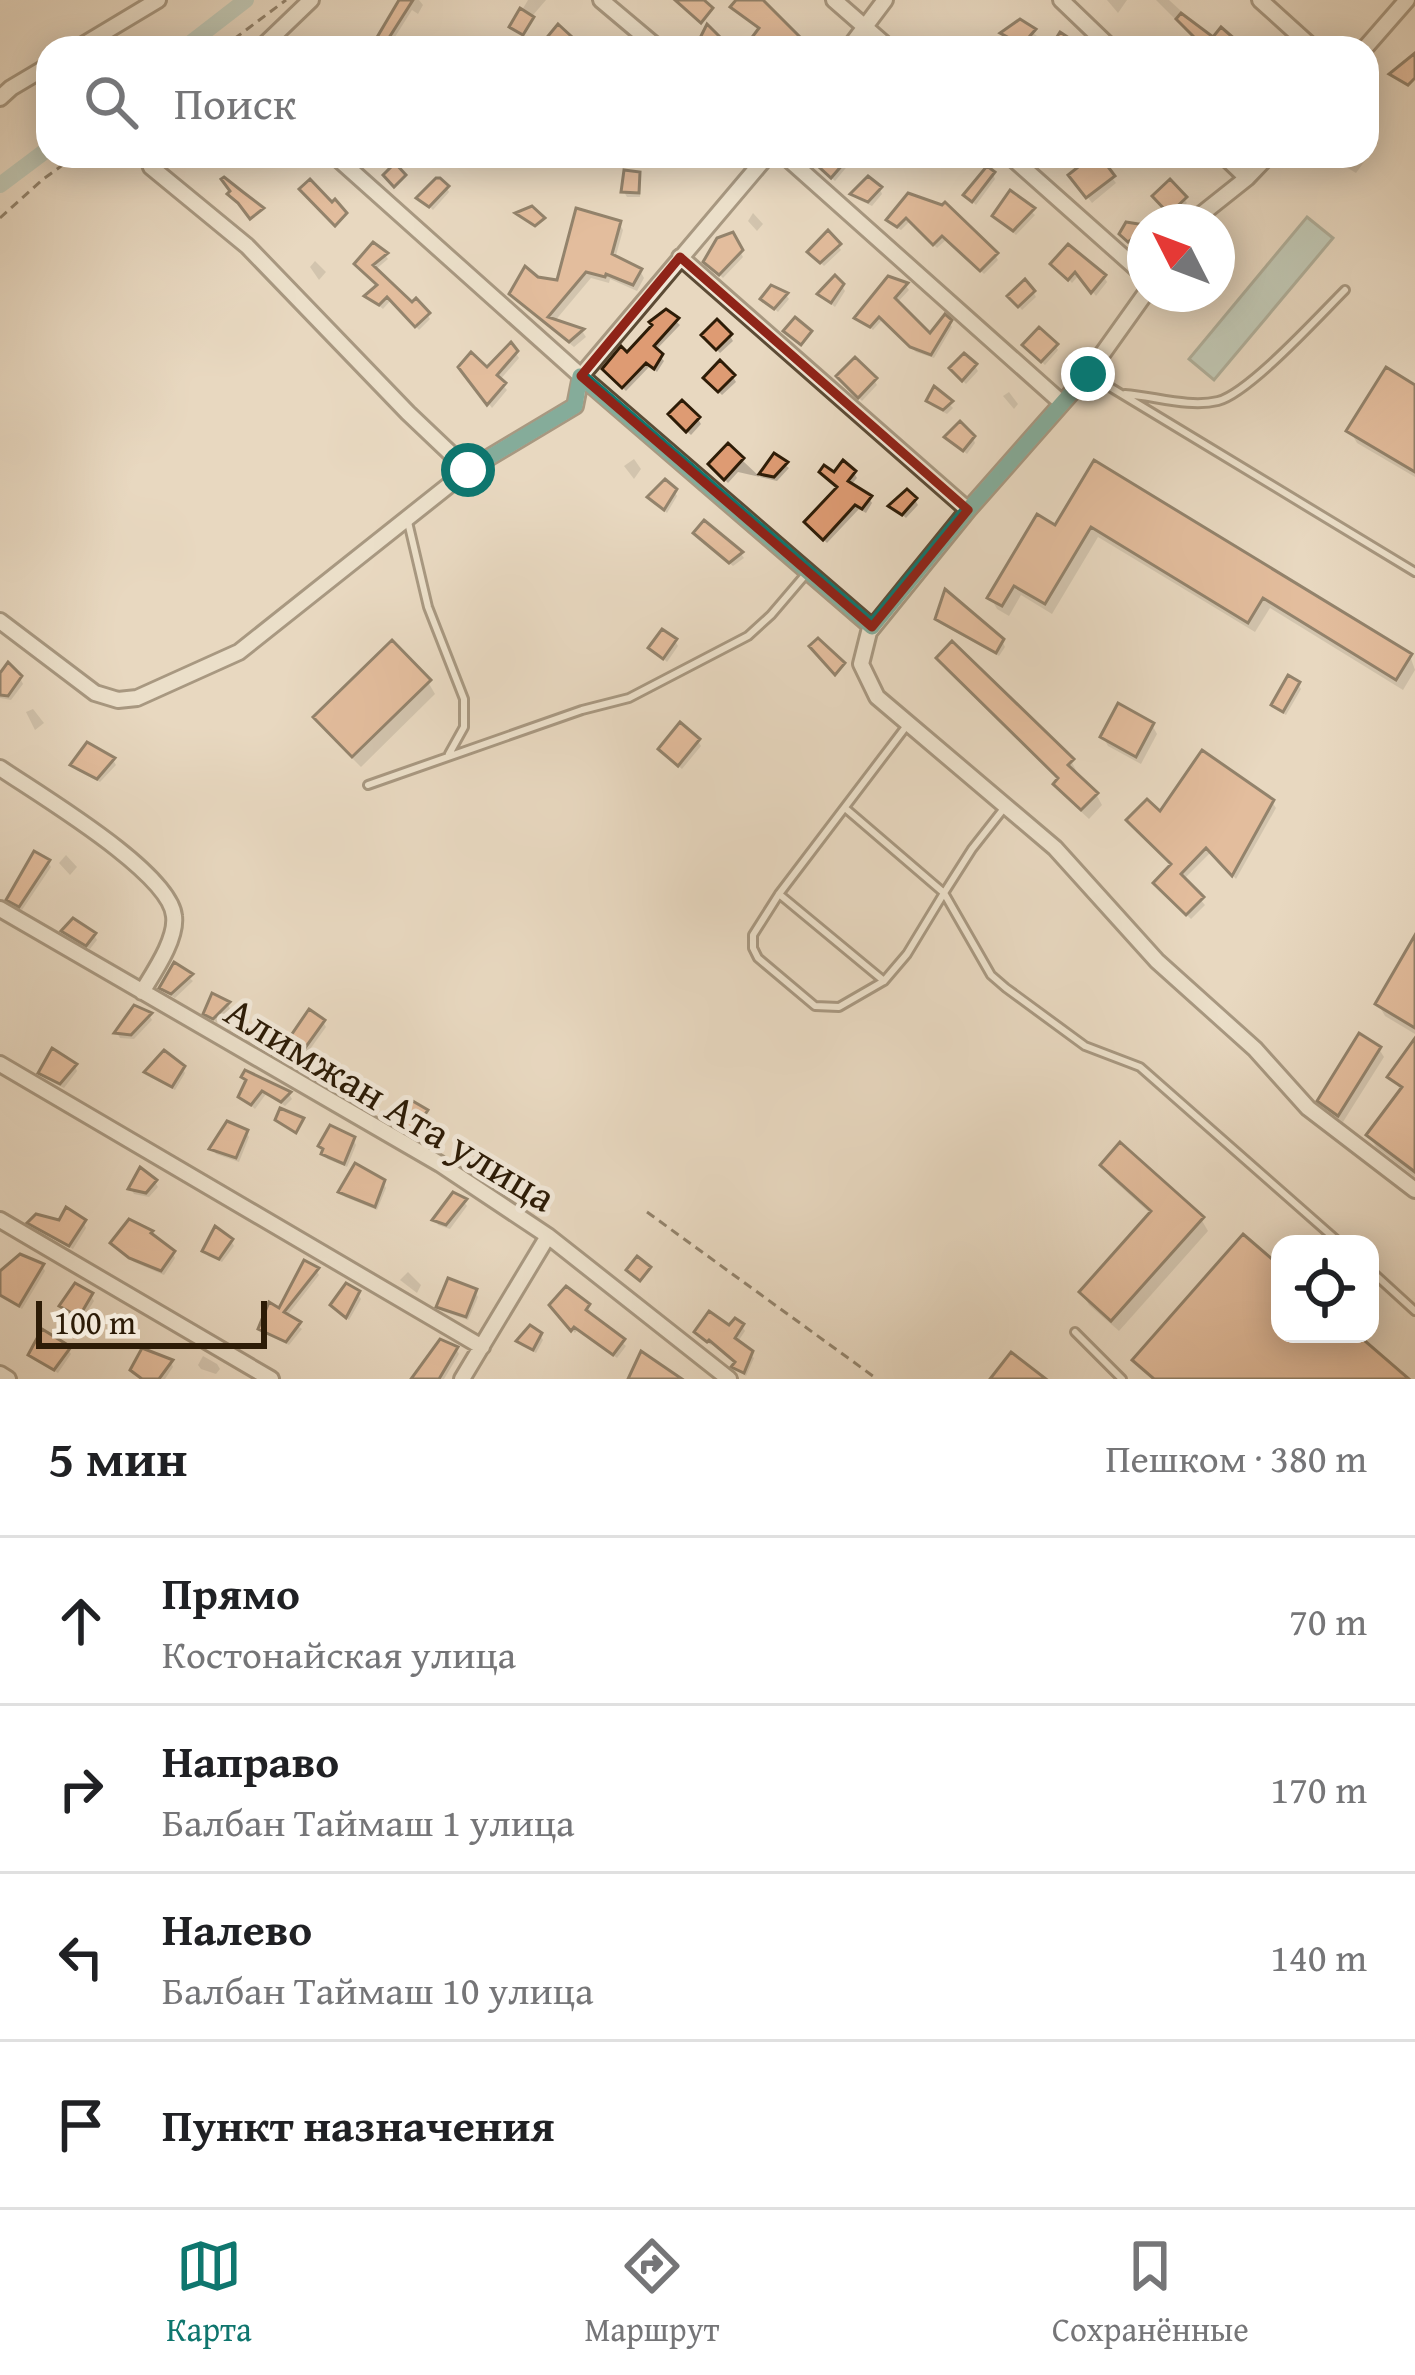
<!DOCTYPE html>
<html lang="ru">
<head>
<meta charset="utf-8">
<style>
	body { margin:0; font-family:"Gentium Book Plus",serif; background:#f6f6f6; color:#202124 }
	.controls { position:absolute; right:36px; bottom:36px; display:grid; overflow:hidden; border-radius:24px; box-shadow:0 6px 30px #0003 }
	.controls button { width:108px; height:108px; display:grid; place-items:center; padding:0; border:0; border-bottom:3px solid #e0e0e0; background:#fff; color:#202124; font:60px sans-serif }
	.compass { position:absolute; left:1127px; top:204px; width:108px; height:108px; border-radius:50%; background:#fff; box-shadow:0 6px 30px #0003; rotate:312deg }
	.scale { position:absolute; left:36px; bottom:30px; width:231px; box-sizing:border-box; padding-left:12px; border:6px solid #2d1c07; border-top:0; font-size:33px; line-height:42px; white-space:nowrap; color:#2d1c07; -webkit-text-stroke:9px #f0e6d6; paint-order:stroke }
	.stop { position:absolute; width:36px; height:36px; margin:-27px; border:9px solid #0f766e; border-radius:50%; background:#fff }
	.stop.end { background:#0f766e; border-color:#fff; box-shadow:0 3px 12px #0008 }
	.list { margin:0; padding:0; list-style:none }
	h2 { display:flex; justify-content:space-between; align-items:center; height:156px; margin:0; padding:0 48px; font-size:51px }
	h2 small { font-size:39px; font-weight:400; color:#757577 }
	.list li { display:grid; grid-template-columns:78px 1fr auto; gap:36px; align-items:center; box-sizing:border-box; height:168px; padding:0 48px; border-top:3px solid #e0e0e0 }
	.list b { display:block; font-size:45px; white-space:nowrap }
	.list p { margin:0; font-size:39px; white-space:nowrap; color:#757577 }
	.list em { font-size:39px; font-style:normal; color:#757577 }
	.icon { flex:none; width:66px; height:66px; fill:none; stroke:currentColor; stroke-width:2; stroke-linecap:round; stroke-linejoin:round }
	.map { position:relative; flex:none; width:1415px; height:1379px; overflow:hidden }
	.search { position:absolute; background:#fff; box-shadow:0 6px 30px #0003; left:36px; right:36px; top:36px; height:132px; display:flex; align-items:center; gap:30px; box-sizing:border-box; padding:0 42px; border-radius:36px; color:#757577; font-size:45px }
	.sheet { height:828px; background:#fff }
	nav { display:flex; justify-content:space-around; align-items:center; box-sizing:border-box; height:168px; border-top:3px solid #e0e0e0; background:#fff; font-size:33px; color:#757577 }
	nav a { display:grid; justify-items:center; gap:6px }
	nav .on { color:#0f766e }
	.map>svg:first-child { display:block }
	.water { fill:#97bab0; stroke:#6d7b6c; stroke-width:3 }
	.shadow { fill:#0003 }
	.lines { fill:none; stroke-linecap:round; stroke-linejoin:round }
	.canal { stroke:#97bab0; stroke-width:16 }
	.building { fill:#de9b73; stroke:#2d1c07; stroke-width:3 }
	.service-casing { stroke:#5c4b35; stroke-width:12 }
	.minor-casing { stroke:#5c4b35; stroke-width:20 }
	.path { stroke:#2d1c07; stroke-width:3; stroke-dasharray:9 6; stroke-linecap:butt }
	.service { stroke:#f0e6d6; stroke-width:6 }
	.minor { stroke:#f0e6d6; stroke-width:14 }
	.route { stroke:#0f766e; stroke-width:15 }
	.marked { fill:none; stroke:#8f2418; stroke-width:9; stroke-linejoin:round }
	.labels { text-anchor:middle; dominant-baseline:central; stroke-width:10; stroke-linejoin:round; paint-order:stroke }
	.street-label { font-size:42px; fill:#2d1c07; stroke:#f0e6d6 }
</style>
</head>
<body>
<div class="map">
<svg width="1415" height="1379" viewBox="0 0 1415 1379">
	<rect width="100%" height="100%" fill="#e8d8c0"/>
	<filter id="stains"><feTurbulence type="fractalNoise" baseFrequency=".00167" numOctaves="4"/><feColorMatrix values="0 0 0 0 .2 0 0 0 0 .09 0 0 0 0 .02 0 0 0 .5 -.17"/></filter>
	<radialGradient id="worn" r=".72"><stop offset=".6" stop-color="#630" stop-opacity="0"/><stop offset="1" stop-color="#630" stop-opacity=".3"/></radialGradient>
	<!-- water -->
	<path class="water" d="M1307,217L1333,238L1214,380L1189,359Z"/>
	<!-- shadow -->
	<path class="shadow" d="M403,0H419L423,5L418,14L412,10L388,48L379,39Z
		M528,0H546L521,29L515,22Z
		M1107,0H1127L1118,13Z
		M1156,0H1169L1214,41L1235,43L1238,48H1206L1178,17L1176,20Z
		M1020,23L1037,36L1026,48L1007,38L1004,34Z
		M596,37L604,48H590Z
		M1367,138L1376,139L1378,143L1356,173L1328,156H1367Z
		M679,156H696L697,157L689,168L681,162Z
		M808,156H845L850,163L835,181Z
		M1074,156H1096L1116,183L1092,203L1076,182L1083,167Z
		M993,174L995,179L976,205L966,196Z
		M638,175L641,180L640,197H627L624,192Z
		M447,188L449,192L433,210L420,198Z
		M880,189L882,194L872,206L857,199L854,194Z
		M1011,194L1035,215L1016,235L995,217Z
		M909,197L995,255L998,260L984,274L947,239L937,248L910,221L901,230L892,225L890,220Z
		M1184,199L1187,203L1173,217L1159,201Z
		M753,213L763,224L757,231L748,221Z
		M619,223L623,230L615,259L640,271L644,278L637,291L610,279L609,283L591,278L554,322L582,331L586,337L574,347L517,301L512,294L537,280L559,284Z
		M1145,228V236L1132,245L1126,239Z
		M732,236L743,257L723,278L706,262Z
		M838,246L841,250L824,266L811,253Z
		M385,255L388,259L375,270L412,307L427,314L430,319L419,330L391,300L383,309L368,297L379,286L361,269Z
		M315,261L326,272L319,280L310,267Z
		M1054,264L1104,277L1107,282L1096,296L1079,275L1072,283Z
		M889,279L906,286L909,290L896,304L931,337L949,322L952,327L934,358L916,352L883,319L873,330L858,318Z
		M842,286L845,291L835,307L820,295Z
		M772,289L786,295L789,299L778,312L764,299Z
		M1033,292L1036,297L1022,310L1014,301Z
		M666,312L680,325L655,351L664,361L657,372L650,366L626,391L608,374L627,357Z
		M730,336L733,341L720,353L707,340Z
		M1055,345L1058,350L1045,365L1029,351Z
		M511,346L519,358L499,381L507,390L492,408L465,372L487,371Z
		M975,366L978,371L966,384L955,373Z
		M733,377L736,382L722,395L710,383Z
		M874,380L877,385L862,401L842,382Z
		M1415,388V477L1357,443L1350,431Z
		M935,390L953,408L947,414L932,406L929,401Z
		M1009,392L1018,404L1014,409L1003,396Z
		M698,419L701,424L691,435L675,420Z
		M947,437L973,438L975,443L967,454Z
		M728,447L760,477L738,472L728,483L715,470Z
		M774,457L789,468L777,481L760,477Z
		M634,459L641,469L634,479L624,466Z
		M1095,464L1410,656L1415,670L1403,690L1270,608L1255,632L1098,537L1052,614L1021,595L1009,616L997,609L991,598L1056,529Z
		M822,472L834,476L854,473L857,478L850,486L869,498L872,503L866,513L859,509L827,543L810,527L839,488Z
		M674,491L677,496L667,513L650,498Z
		M915,500L918,505L906,518L892,506Z
		M699,538L741,554L744,558L733,566Z
		M938,619L1002,641L1005,647L999,656L941,624Z
		M675,641L678,646L667,662L652,648Z
		M939,659L1071,761L1077,772L1074,775L1096,794L1102,805L1089,819L1063,795L1057,784L1060,781L945,669Z
		M0,677L20,678L23,684L11,700L0,698Z
		M428,682L435,694L361,767L324,730L317,718Z
		M1298,684L1301,689L1286,715L1277,710L1274,705Z
		M33,709L44,723L35,730L26,712Z
		M1152,725L1157,734L1141,764L1108,746L1103,737Z
		M698,741L701,746L682,769L664,754Z
		M113,760L116,765L100,782L76,770L74,765Z
		M1272,802L1276,808L1236,879L1211,852L1183,880L1205,905L1191,919L1160,889L1174,866L1160,816Z
		M66,855L77,867L70,875L59,863Z
		M48,862L51,867L22,910L13,905L10,900Z
		M64,932L94,935L97,940L90,949L67,936Z
		M1415,941V1034L1385,1016L1378,1004Z
		M175,966L193,981L175,998L166,993L163,988Z
		M214,997L228,1004L230,1009L217,1023L206,1013Z
		M135,1009L149,1015L152,1020L134,1039L120,1038L117,1033Z
		M323,1022L326,1027L303,1059L288,1055L285,1050Z
		M1415,1043V1177L1376,1147L1369,1135L1402,1092L1391,1077Z
		M1379,1049L1384,1057L1343,1122L1326,1109L1321,1101Z
		M75,1066L77,1071L64,1088L44,1078L41,1073Z
		M182,1068L185,1073L175,1090L150,1077L148,1072Z
		M246,1074L289,1094L292,1099L285,1106L266,1094L255,1109L241,1097L248,1083Z
		M426,1112L428,1117L416,1135L398,1126L395,1121Z
		M246,1132L249,1137L239,1162L216,1154L213,1149Z
		M353,1139L356,1145L347,1167L327,1159L321,1146Z
		M1103,1165L1201,1219L1208,1231L1119,1331L1089,1305L1082,1293L1152,1215L1110,1177Z
		M155,1182L158,1187L149,1197L134,1194L131,1189Z
		M383,1182L386,1188L377,1210L345,1197L342,1192Z
		M464,1202L467,1206L450,1229L438,1225L436,1220Z
		M31,1223H84L86,1228L73,1249L33,1228Z
		M231,1241L234,1246L222,1262L208,1256L206,1251Z
		M114,1244L173,1253L175,1258L164,1275L134,1262Z
		M42,1266L45,1271L22,1309L0,1297V1275Z
		M316,1270L319,1275L286,1317L302,1329L289,1345L265,1334L262,1329Z
		M408,1272L421,1285L417,1293L400,1280Z
		M475,1292L478,1297L468,1320L442,1311L439,1307Z
		M358,1294L361,1299L349,1320L337,1310Z
		M91,1296L94,1301L82,1320L65,1311L62,1306Z
		M588,1306L590,1311L588,1315L626,1346L617,1358L577,1330L575,1333L556,1310Z
		M742,1326L745,1331L737,1343L754,1358L746,1376L738,1371L735,1367L737,1364L713,1342L711,1345L700,1337L697,1332Z
		M540,1335L543,1340L536,1353L522,1346L519,1341Z
		M68,1349L71,1354L58,1373L34,1360L31,1355Z
		M456,1349L459,1354L444,1379H415Z
		M203,1356L217,1364L220,1369L216,1374L201,1369L198,1365Z
		M171,1362L173,1367L165,1379H142L134,1370Z"/>
	<g class="lines">
		<!-- canal -->
		<path class="canal" d="M184,48L246,0
			M0,185L48,149"/>
	</g>
	<!-- building -->
	<path class="building" d="M399,0H413L385,44L376,39Z
		M675,0H704L713,8L701,23Z
		M736,0H763L811,48H744L759,28L730,7Z
		M520,8L534,17L523,35L509,27Z
		M1181,13L1213,37L1221,27L1237,41L1231,48H1205L1176,19Z
		M1020,19L1036,29L1022,45L1000,33Z
		M558,24L584,48H568L548,36Z
		M707,24L731,48H695Z
		M1060,32L1084,48H1050Z
		M1415,53V78L1408,85L1389,74Z
		M807,156H850L831,178Z
		M1092,156H1100L1115,176L1086,198L1068,175Z
		M395,163L406,175L394,187L383,175Z
		M987,166L995,172L972,202L963,195Z
		M624,170L640,172L639,193L621,192Z
		M868,176L882,187L868,202L850,194Z
		M224,177L243,192L264,208L250,219L238,203L227,194L230,191L221,179Z
		M436,178H440L449,186L429,207L416,198Z
		M310,179L332,202L335,199L347,213L335,226L299,189Z
		M1170,179L1187,197L1169,214L1152,196Z
		M1010,190L1035,208L1013,231L992,216Z
		M908,193L942,205L945,202L998,253L980,271L942,236L933,245L906,218L897,227L886,220Z
		M532,206L545,218L535,226L515,213Z
		M576,208L621,221L612,254L642,269L633,285L606,274L605,277L586,272L548,317L584,329L569,342L509,294L525,266L538,277L557,280Z
		M1126,222L1145,225V229L1128,242L1119,234Z
		M828,230L841,244L820,263L807,252Z
		M733,232L743,250L719,275L703,262L717,238Z
		M373,242L388,253L373,265L412,302L416,298L430,313L415,327L387,297L379,305L364,296L377,285L354,264Z
		M1068,244L1106,275L1091,293L1075,272L1068,280L1050,264Z
		M835,275L844,284L831,303L817,294Z
		M888,276L908,283L895,298L930,333L945,314L952,320L931,355L910,347L879,317L870,327L854,318Z
		M1025,279L1035,291L1018,307L1007,296Z
		M771,285L788,293L774,309L760,299Z
		M666,309L679,318L654,346L663,354L654,369L646,363L622,388L602,369L621,346L627,352L652,325L649,322Z
		M795,317L812,331L801,345L783,331Z
		M717,319L732,334L716,350L701,335Z
		M1039,327L1058,344L1041,362L1022,345Z
		M511,342L518,351L497,375L506,383L487,405L458,367L471,352L487,367Z
		M964,353L977,364L962,381L949,368Z
		M855,357L877,378L858,398L836,376Z
		M720,360L735,375L718,392L703,378Z
		M1386,367L1415,385V472L1346,431Z
		M934,386L953,401L943,410L926,401Z
		M682,400L700,417L686,432L668,414Z
		M960,421L975,436L963,451L944,437Z
		M728,443L744,458L724,480L708,464Z
		M774,453L788,462L774,477L759,474Z
		M843,460L856,471L848,481L872,496L862,509L855,505L823,540L804,522L837,487L819,472L824,465L834,472Z
		M1094,460L1412,654L1396,680L1263,598L1248,623L1091,527L1045,604L1014,586L1002,606L987,598L1037,514L1055,525Z
		M665,479L677,489L664,510L647,497Z
		M907,489L917,498L902,515L888,506Z
		M704,520L743,552L729,563L693,533Z
		M945,589L1004,639L996,653L935,619Z
		M662,629L677,639L663,659L648,648Z
		M818,638L845,663L835,675L809,646Z
		M392,640L431,680L352,757L313,717Z
		M952,641L1074,759L1068,765L1098,793L1081,810L1053,784L1058,778L936,658Z
		M8,662L22,676L8,696L0,695V673Z
		M1288,675L1300,682L1283,712L1271,705Z
		M1118,703L1154,723L1136,757L1100,737Z
		M680,722L700,739L678,766L658,749Z
		M87,742L115,758L97,779L70,765Z
		M1202,750L1274,800L1232,876L1206,848L1181,874L1204,897L1186,915L1153,883L1171,864L1126,820L1147,799L1160,811Z
		M34,851L50,860L19,907L6,900Z
		M73,918L96,933L86,946L61,931Z
		M1415,935V1028L1375,1004Z
		M174,962L193,974L171,994L159,988Z
		M212,993L230,1002L213,1019L203,1014Z
		M134,1005L152,1013L131,1035L114,1033Z
		M309,1009L325,1020L300,1055L281,1050Z
		M1359,1033L1381,1047L1338,1116L1317,1101Z
		M1415,1038V1172L1366,1135L1402,1087L1387,1077Z
		M52,1048L77,1064L60,1084L38,1073Z
		M164,1050L185,1066L172,1087L144,1072Z
		M245,1070L291,1092L281,1102L262,1091L251,1105L238,1097L246,1080L241,1077Z
		M411,1100L428,1110L413,1132L392,1121Z
		M280,1108L304,1118L296,1133L275,1120Z
		M227,1121L248,1130L236,1158L209,1149Z
		M330,1125L355,1137L344,1164L321,1154L323,1149L318,1146Z
		M1120,1142L1204,1217L1111,1321L1079,1292L1151,1211L1100,1165Z
		M355,1163L385,1180L375,1207L338,1192Z
		M140,1167L157,1180L146,1193L128,1189Z
		M453,1192L467,1199L446,1225L432,1220Z
		M66,1207L86,1220L69,1246L27,1223L36,1214L59,1220Z
		M129,1219L153,1231L151,1233L175,1251L161,1271L129,1258L110,1243Z
		M215,1226L233,1239L219,1259L202,1251Z
		M1243,1234L1280,1266V1334H1357L1409,1379H1154L1132,1360Z
		M20,1254L44,1264L19,1306L0,1295V1271Z
		M637,1256L651,1267L640,1281L626,1270Z
		M304,1260L319,1268L284,1312L301,1322L286,1342L258,1329L269,1302L279,1308Z
		M448,1278L477,1289L466,1317L436,1307Z
		M75,1283L93,1293L79,1317L59,1306Z
		M346,1283L360,1291L346,1318L330,1305Z
		M566,1286L590,1304L586,1310L625,1339L613,1355L574,1327L571,1331L549,1305Z
		M709,1311L729,1325L735,1318L744,1324L735,1338L753,1351L744,1373L731,1367L735,1362L709,1340L707,1342L694,1332Z
		M530,1325L542,1333L533,1350L516,1341Z
		M42,1329L71,1347L54,1370L28,1355Z
		M440,1339L458,1347L439,1379H411Z
		M142,1348L173,1360L159,1379H142L130,1370Z
		M641,1351L682,1379H628Z
		M1011,1352L1046,1379H990Z"/>
	<g class="lines">
		<defs>
			<path id="service" d="M1090,375L1415,572
				M1125,394C1154,396 1189,408 1218,401C1249,393 1319,316 1345,290
				M408,522L428,607L464,699V727L449,754
				M368,785L582,710L629,698L748,636L771,615L806,574
				M1005,807L972,849L944,893L991,975L1006,988L1085,1046L1140,1067L1341,1244
				M845,808L944,893L907,954L884,981L839,1007L815,1006L758,958L753,948V935L779,894L908,724
				M779,894L884,981
				M1370,1270L1415,1311
				M1075,1332L1122,1379"/>
			<path id="minor" d="M601,0L658,48
				M834,0L889,48
				M1061,0L1111,48
				M1260,0L1313,48
				M78,48L158,0
				M261,48L311,0
				M849,48L885,0
				M1365,48L1407,0
				M0,98L11,88L48,66
				M147,156L151,167L247,246L408,413L468,470
				M335,156L581,376L872,627
				M785,156L1062,403
				M1010,156L1145,276
				M1224,156L1247,178
				M1196,222L1203,213L1247,178L1268,156
				M680,257L968,510
				M1145,294L1088,374L968,510L869,632L861,664L877,697L1055,848L1157,961L1255,1049L1308,1108L1415,1190
				M0,621L95,693L118,700L137,698L239,652L468,470L575,406L581,376L767,156
				M0,768C38,794 170,872 174,916C177,939 154,972 142,992
				M0,909L440,1164L548,1236L729,1379
				M0,1064L482,1347
				M0,1220L271,1379
				M0,1374L8,1379
				M462,1379L548,1236"/>
		</defs>
		<!-- service casing -->
		<use href="#service" class="service-casing"/>
		<!-- minor casing -->
		<use href="#minor" class="minor-casing"/>
		<!-- path -->
		<path class="path" d="M222,48L286,0
			M0,218L42,180L75,156
			M647,1212L877,1379"/>
		<!-- service -->
		<use href="#service" class="service"/>
		<!-- minor -->
		<use href="#minor" class="minor"/>
	</g>
	<g class="lines">
		<!-- route -->
		<path class="route" d="M468,470L575,406L580,376L872,627L968,510L1088,374"/>
	</g>
	<!-- marked area -->
	<path d="M0 0H1415V1379H0ZM680,257L968,510L872,627L581,376Z" fill="#e8d8c0" fill-opacity=".55" fill-rule="evenodd"/>
	<path class="marked" d="M680,257L968,510L872,627L581,376Z"/>
	<g class="labels">
		<!-- street labels -->
		<g class="street-label">
			<text transform="translate(391 1103) rotate(31)">Алимжан Ата улица</text>
		</g>
	</g>
	<rect width="100%" height="100%" filter="url(#stains)"/>
	<rect width="100%" height="100%" fill="url(#worn)"/>
</svg>
<div class="controls">
<button><svg class="icon" aria-label="locate" viewBox="0 0 24 24"><circle cx="12" cy="12" r="6"/><path d="M12 2v4M12 18v4M2 12h4M18 12h4"/></svg></button>
</div>
<svg class="compass" viewBox="-18 -18 36 36"><path d="M0-13l5 13h-10z" fill="#e53935"/><path d="M0 13l5-13h-10z" fill="#757577"/></svg>
<div class="scale">100 m</div>
<div class="stop" style="left:468px;top:470px"></div>
<div class="stop end" style="left:1088px;top:374px"></div>
<div class="search"><svg class="icon" aria-label="search" viewBox="0 0 24 24"><circle cx="10" cy="10" r="6"/><path d="M15 15l6 6"/></svg>Поиск</div>
</div>
<section class="sheet">
<h2>5 мин<small>Пешком · 380 m</small></h2>
<ul class="list">
<li><svg class="icon" aria-label="ahead" viewBox="0 0 24 24"><path d="M12 20V5M6 11l6-6 6 6"/></svg><div><b>Прямо</b><p>Костонайская улица</p></div><em>70 m</em></li>
<li><svg class="icon" aria-label="right" viewBox="0 0 24 24"><path d="M7 20v-9h11M14 6l5 5-5 5"/></svg><div><b>Направо</b><p>Балбан Таймаш 1 улица</p></div><em>170 m</em></li>
<li><svg class="icon" aria-label="left" viewBox="0 0 24 24"><path d="M17 20v-9H6M10 6l-5 5 5 5"/></svg><div><b>Налево</b><p>Балбан Таймаш 10 улица</p></div><em>140 m</em></li>
<li><svg class="icon" aria-label="arrive" viewBox="0 0 24 24"><path d="M6 21V4h12l-3 4 3 4H6"/></svg><div><b>Пункт назначения</b></div></li>
</ul>
</section>
<nav>
<a class="on"><svg class="icon" aria-label="map" viewBox="0 0 24 24"><path d="M3 6l6-2 6 2 6-2v14l-6 2-6-2-6 2zM9 4v14M15 6v14"/></svg>Карта</a>
<a><svg class="icon" aria-label="directions" viewBox="0 0 24 24"><path d="M12 3l9 9-9 9-9-9zM9 14v-3h6M13 9l2 2-2 2"/></svg>Маршрут</a>
<a><svg class="icon" aria-label="saved" viewBox="0 0 24 24"><path d="M7 4h10v16l-5-4-5 4z"/></svg>Сохранённые</a>
</nav>
</body>
</html>
